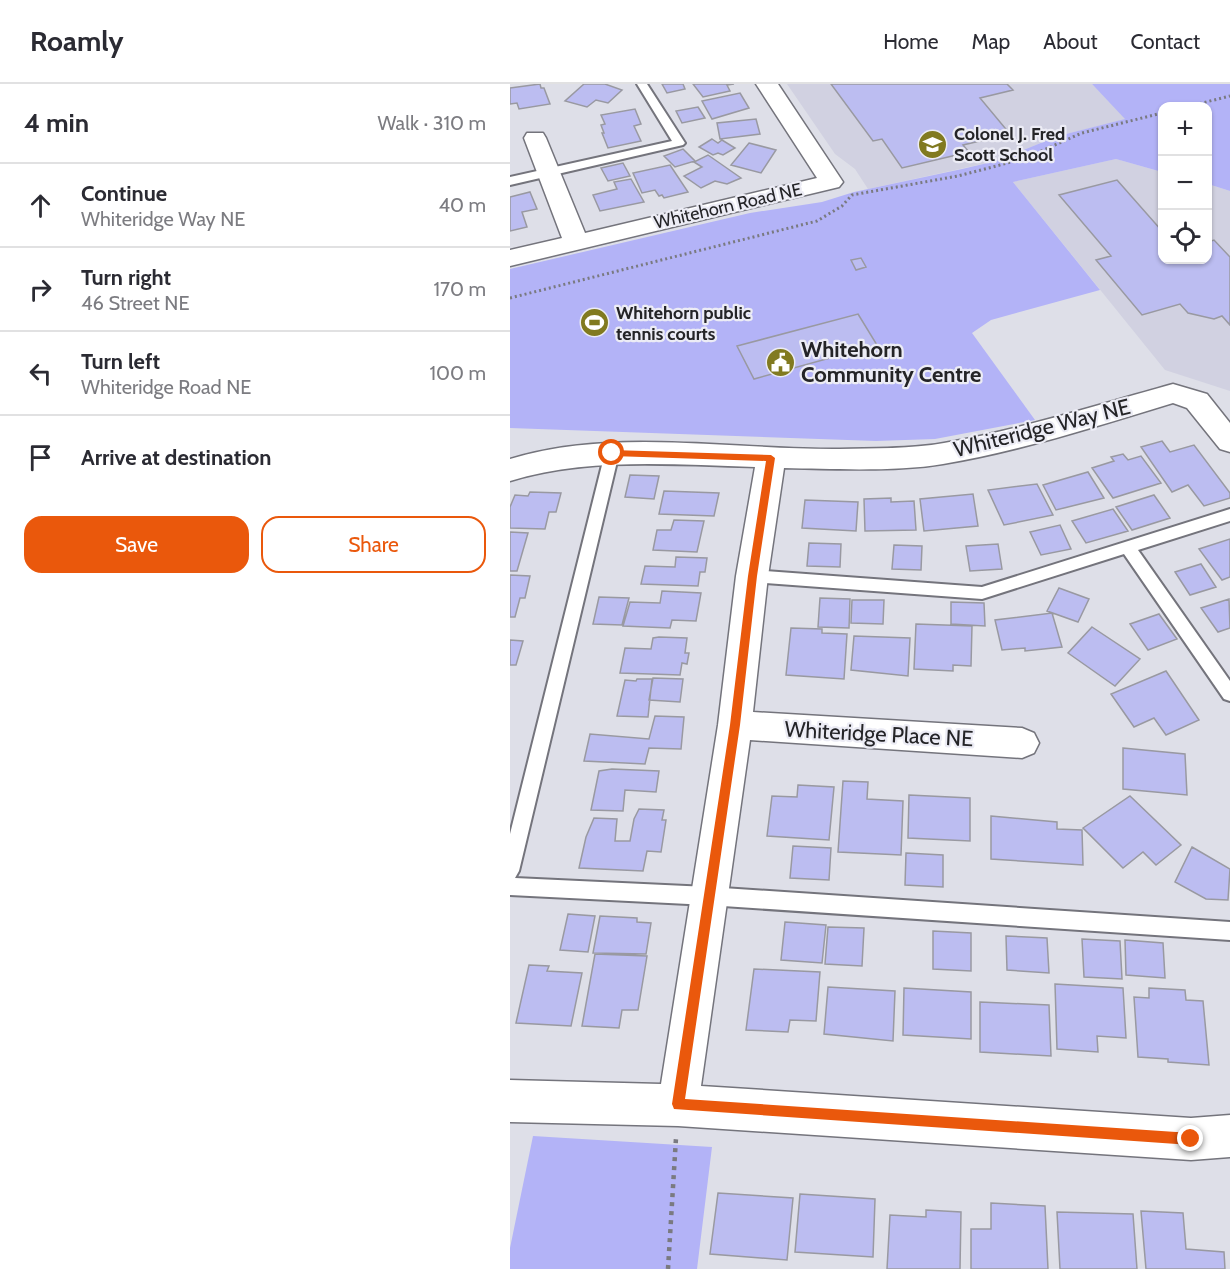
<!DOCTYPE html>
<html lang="en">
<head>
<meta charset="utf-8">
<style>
	body { margin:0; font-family:Cabin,sans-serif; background:#f7f7f7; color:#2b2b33 }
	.controls { position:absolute; right:18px; top:18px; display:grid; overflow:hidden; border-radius:12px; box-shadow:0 2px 4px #0004 }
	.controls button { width:54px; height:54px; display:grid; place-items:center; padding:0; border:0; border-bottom:2px solid #e1e1e2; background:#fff; color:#2b2b33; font:30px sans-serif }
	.stop { position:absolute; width:18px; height:18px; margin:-14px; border:4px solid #ea580c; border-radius:50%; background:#fff }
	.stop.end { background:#ea580c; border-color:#fff; box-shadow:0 2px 6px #0008 }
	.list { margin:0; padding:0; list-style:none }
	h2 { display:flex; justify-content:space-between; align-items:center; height:78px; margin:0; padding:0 24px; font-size:26px }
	h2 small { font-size:20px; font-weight:400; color:#7c7c81 }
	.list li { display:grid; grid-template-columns:39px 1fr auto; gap:18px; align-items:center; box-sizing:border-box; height:84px; padding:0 24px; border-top:2px solid #e1e1e2 }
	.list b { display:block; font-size:22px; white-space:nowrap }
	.list p { margin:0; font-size:20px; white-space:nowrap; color:#7c7c81 }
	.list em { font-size:20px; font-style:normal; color:#7c7c81 }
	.actions { display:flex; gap:12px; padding:18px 24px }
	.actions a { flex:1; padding:14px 0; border:2px solid #ea580c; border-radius:18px; text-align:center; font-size:21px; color:#ea580c }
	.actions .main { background:#ea580c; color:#fff }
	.icon { flex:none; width:33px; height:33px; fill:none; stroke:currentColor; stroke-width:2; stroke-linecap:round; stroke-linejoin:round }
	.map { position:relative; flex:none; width:720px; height:1185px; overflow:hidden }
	header { display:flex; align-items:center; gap:36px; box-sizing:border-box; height:84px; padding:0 30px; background:#fff; border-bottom:2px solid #e1e1e2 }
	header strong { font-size:28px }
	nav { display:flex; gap:33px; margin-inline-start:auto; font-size:21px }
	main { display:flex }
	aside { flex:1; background:#fff }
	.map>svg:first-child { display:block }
	.built { fill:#d1d1e1 }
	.green { fill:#b3b3f7 }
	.building { fill:#bcbdf1; stroke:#9999a1; stroke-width:1.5 }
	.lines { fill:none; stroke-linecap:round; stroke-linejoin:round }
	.service-casing { stroke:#74747c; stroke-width:4 }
	.minor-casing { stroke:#74747c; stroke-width:3 }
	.path-far1 { stroke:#7a7a80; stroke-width:3; stroke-dasharray:2 3; stroke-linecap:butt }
	.path { stroke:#7a7a80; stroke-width:4.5; stroke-dasharray:4 5; stroke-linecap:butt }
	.service { fill:#fff; fill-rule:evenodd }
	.minor { fill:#fff; fill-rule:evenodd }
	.route { fill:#ea580c }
	.labels { text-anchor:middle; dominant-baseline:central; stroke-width:4.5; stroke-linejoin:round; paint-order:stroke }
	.far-poi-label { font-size:18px; font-weight:bold; fill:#242427; stroke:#ececf5; text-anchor:start }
	.far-street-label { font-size:18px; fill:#242427; stroke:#ececf5 }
	.poi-label { font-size:22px; font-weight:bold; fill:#242427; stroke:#ececf5; text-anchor:start }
	.street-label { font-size:22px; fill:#242427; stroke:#ececf5 }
</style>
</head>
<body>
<header>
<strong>Roamly</strong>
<nav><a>Home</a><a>Map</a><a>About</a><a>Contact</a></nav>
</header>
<main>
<aside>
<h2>4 min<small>Walk · 310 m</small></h2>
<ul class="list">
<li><svg class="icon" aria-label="ahead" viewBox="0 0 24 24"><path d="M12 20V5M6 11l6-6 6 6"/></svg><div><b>Continue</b><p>Whiteridge Way NE</p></div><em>40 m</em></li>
<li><svg class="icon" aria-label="right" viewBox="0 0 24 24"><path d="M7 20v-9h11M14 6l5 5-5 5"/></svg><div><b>Turn right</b><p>46 Street NE</p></div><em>170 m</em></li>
<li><svg class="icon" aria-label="left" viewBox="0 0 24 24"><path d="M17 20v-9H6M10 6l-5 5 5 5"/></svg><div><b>Turn left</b><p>Whiteridge Road NE</p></div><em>100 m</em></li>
<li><svg class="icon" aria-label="arrive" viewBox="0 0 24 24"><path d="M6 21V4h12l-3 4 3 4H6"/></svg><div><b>Arrive at destination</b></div></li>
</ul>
<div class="actions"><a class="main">Save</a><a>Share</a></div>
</aside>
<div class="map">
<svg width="720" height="1185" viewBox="0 0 720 1185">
	<rect width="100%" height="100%" fill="#dedfe8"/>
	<!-- built -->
	<path class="built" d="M277,0H582L616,35L548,52L486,77L358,105L345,85L325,70Z
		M606,75L652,88V176H698V100L720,107V307L655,286L503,98Z"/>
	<!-- green -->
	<path class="green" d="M582,0H720V107L698,100V22H652V88L606,75L503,98L590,206L481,236L462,249L525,336L425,355L366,357L0,344V185L240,129L312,118L344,108L452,85L486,77L548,52L615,35Z
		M23,1052L202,1063L187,1185H0V1164Z"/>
	<!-- building -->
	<path class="building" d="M30,0L31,4H34L40,20L9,25L7,19L0,20V4Z
		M95,0L112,6L98,19L86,16L77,23L55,17L74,0Z
		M152,0H173L175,5L157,9Z
		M183,0H224L217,1L220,7L193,13Z
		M321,0H497L503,6L470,14L500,50L453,61L459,68L392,84L372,55L363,57Z
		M230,9L239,24L202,35L192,17Z
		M188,23L195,34L172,39L166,27Z
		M125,25L131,40L124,42L131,57L98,64L92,49H94L91,41L95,40L91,31Z
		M246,35L250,50L210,55L207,39Z
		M202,55L208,59L212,56L225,64L213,71L208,69L203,71L189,63Z
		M239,59L266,66L251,89L221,81Z
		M173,65L185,77L165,83L154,72Z
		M198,71L231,94L217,100L205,97L191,104L174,92L192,83L184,78Z
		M113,79L120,92L98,97L91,84Z
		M160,81L178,108L154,114L152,111L149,112L145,106L132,109L123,89Z
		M121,95L134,118L90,127L83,111L107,105L104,98Z
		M607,96L652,147V176H698V158L704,156L720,173V241L712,232L704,235L678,229L670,220L632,231L586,176L601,172L549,111Z
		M20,108L27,125L12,128L17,143L0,147V113Z
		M351,174L356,183L346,186L341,176Z
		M348,230L367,261L244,295L227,262Z
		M652,357L660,368L684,361L720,409V414L694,422L678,401L662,408L631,363Z
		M613,370L618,376L631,372L651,399L603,414L582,384L604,377L601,373Z
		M578,388L594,414L546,426L533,401Z
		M120,391L149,392L144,415L115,413Z
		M527,400L543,431L494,441L478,406Z
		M154,407L209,409L204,432L149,430Z
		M20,408L51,409L46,428H39L35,445L0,444V423L5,411L18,412Z
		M463,410L468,442L414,447L410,415Z
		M644,411L660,434L622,446L606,423Z
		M381,414V418L404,417L406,446L355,447L354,415Z
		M295,416L348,418L346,447L292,444Z
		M603,425L618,447L576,459L562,437Z
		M164,436L194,437L187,468L143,466L147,446H161Z
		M550,441L561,465L531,471L520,448Z
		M0,448L18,449L7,487H0Z
		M720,455V493L712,496L689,465Z
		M299,459L331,460L330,483L297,482Z
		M488,460L492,485L460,487L456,462Z
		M384,461L412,462L411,486L382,485Z
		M166,473L197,474L195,488H190L188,502L131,500L135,482L165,483Z
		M691,480L706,503L680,511L665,488Z
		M0,491L20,492L15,514H10L5,533H0Z
		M549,504L579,515L568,538L537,527Z
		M152,507L191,509L186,537L162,536L160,544L113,542L120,518L150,519Z
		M89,513L119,514L112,541L83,540Z
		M310,514L340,515L339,544L308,543Z
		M719,515L720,544L708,548L691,524Z
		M342,516H374L373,540L341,539Z
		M441,518L474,519L475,542L441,540Z
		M542,529L552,563L515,567V564L492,566L485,536Z
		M649,530L667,555L638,566L620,540Z
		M406,540L462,542L461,582L443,581V587L404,585Z
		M582,543L630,575L605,602L558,569Z
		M281,544L312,545V549L337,550L334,595L276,591Z
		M344,552L400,554L398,592L341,586Z
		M149,553L177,554L175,569H179L177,580L172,579L170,591L110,589L115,564L141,565L143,554Z
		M0,556L13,557L6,581H0Z
		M656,587L689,636L656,651L644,634L624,643L601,610Z
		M143,594L173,595L170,618L139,616Z
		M127,595H142L138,633L107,632L115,596L126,597Z
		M145,632L174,633L171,665L139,664L135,680L74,677L80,650L139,655Z
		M613,664L675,670L677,711L613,705Z
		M102,685L149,687L146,708L115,706L113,727L81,726L89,687Z
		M333,697L358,698L357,715L393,717L391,771L328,768Z
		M288,701L324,703L319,756L257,752L262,712L287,713Z
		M399,711L460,714V757L398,754Z
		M620,712L671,761L646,781L633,768L613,784L573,744Z
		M129,725L154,726L152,736H156L151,768L137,767L133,787L69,784L76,753L84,734L107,735L105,757H120L124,735Z
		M481,732L547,738V745L572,746L573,781L481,775Z
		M283,762L321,764L319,796L280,794Z
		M682,763L720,785L718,816L696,815L665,798Z
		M396,769L433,771V803L395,801Z
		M58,830L85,832L78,868L50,866Z
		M90,832L127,834V838L141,839L136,870L83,869Z
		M275,838L316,841L312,879L271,876Z
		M318,843L354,844L352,882L315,880Z
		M423,847L461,849V887L423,885Z
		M496,852L537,854L539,889L497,886Z
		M572,855L610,857L612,895L574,893Z
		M615,856L653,859L655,894L616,891Z
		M85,870L137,872L128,926H112L109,944L72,942Z
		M19,881L39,882L37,887L72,889L61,942L6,939Z
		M244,885L310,888L306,937L280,936L278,948L236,946Z
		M545,900L613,904L616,954L587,952L588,968L547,965Z
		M318,903L385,907L383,957L314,950Z
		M394,904L461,908V955L393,951Z
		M639,904L675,906L676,916L693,917L699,981L658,978V975L628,973L624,913L639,914Z
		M470,918L539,921L541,972L470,968Z
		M208,1109L283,1114L277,1176L200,1170Z
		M290,1110L365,1115L363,1173L285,1168Z
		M481,1119L535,1122L538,1185H461V1145H481Z
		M416,1126L451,1128L450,1185H377L380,1131L416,1133Z
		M631,1127L673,1129L676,1165L714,1168L715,1185H636Z
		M547,1128L623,1130L627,1185H550Z"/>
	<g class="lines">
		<defs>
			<path id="service" d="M127,0H137L175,59L173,61L0,101V93L162,57Z
				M102,364L109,369L9,787L5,794L198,803L720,838V856L198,821L0,811V750L95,369Z
				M720,425V437L628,466L720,597V617L714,615L614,470L472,515L242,498L234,492L242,486L472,503Z"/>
			<path id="minor" d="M246,0H268L333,98L329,103L0,182V166L52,154L14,54L17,49H33L36,54L75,149L307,94Z
				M663,300L697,310L720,339V368L710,365L677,324L663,319C587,342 511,367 433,380C386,388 323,385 274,384L258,492L243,628L512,644L524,649L529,659L524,669L512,674L240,656L191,1002L681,1034L720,1031V1073L681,1076L168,1042L0,1038V996L151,1000L208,641L226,492L245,383C163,381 80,373 0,397V375C105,343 221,366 330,365C364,364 401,365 434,359C512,345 587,321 663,300Z"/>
		</defs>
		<!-- service casing -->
		<use href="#service" class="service-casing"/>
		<!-- minor casing -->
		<use href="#minor" class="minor-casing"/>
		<!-- path-far1 -->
		<path class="path-far1" d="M680,22L720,12
			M0,214L307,137L332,122L342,111L448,92L513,75L572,49L652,29"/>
		<!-- path -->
		<path class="path" d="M158,1185L166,1054"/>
		<!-- service -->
		<use href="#service" class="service"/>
		<!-- minor -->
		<use href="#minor" class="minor"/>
	</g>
	<!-- route -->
	<path class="route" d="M102,366L261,371L265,374L247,492L230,641L175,1015L681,1049L686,1050V1059L681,1061L164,1025L162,1020L220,641L238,492L256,377L102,372L98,369Z"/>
	<!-- icons -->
	<defs>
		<symbol id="school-disc" viewBox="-11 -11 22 22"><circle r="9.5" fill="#817a20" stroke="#ececf5"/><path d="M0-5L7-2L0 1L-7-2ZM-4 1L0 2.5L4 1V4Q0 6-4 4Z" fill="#fff"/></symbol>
		<symbol id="stadium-disc" viewBox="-11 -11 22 22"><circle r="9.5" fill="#817a20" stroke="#ececf5"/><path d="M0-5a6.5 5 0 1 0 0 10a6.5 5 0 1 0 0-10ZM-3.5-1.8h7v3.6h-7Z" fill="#fff"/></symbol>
		<symbol id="civic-disc" viewBox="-11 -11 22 22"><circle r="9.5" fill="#817a20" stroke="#ececf5"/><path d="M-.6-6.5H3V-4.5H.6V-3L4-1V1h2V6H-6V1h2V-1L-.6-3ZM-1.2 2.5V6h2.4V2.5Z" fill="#fff"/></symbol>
	</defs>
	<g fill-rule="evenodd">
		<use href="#school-disc" x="406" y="44" width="33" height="33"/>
		<use href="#stadium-disc" x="68" y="222" width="33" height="33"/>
		<use href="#civic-disc" x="254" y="262" width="33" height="33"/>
	</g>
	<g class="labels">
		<!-- far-poi labels -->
		<g class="far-poi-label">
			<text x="444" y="50">Colonel J. Fred<tspan x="444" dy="21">Scott School</tspan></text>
			<text x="106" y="229">Whitehorn public<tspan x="106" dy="21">tennis courts</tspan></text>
		</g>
		<!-- far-street labels -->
		<g class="far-street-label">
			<text transform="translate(218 122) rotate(-13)">Whitehorn Road NE</text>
		</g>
		<!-- poi labels -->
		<g class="poi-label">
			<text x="291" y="265">Whitehorn<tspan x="291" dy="25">Community Centre</tspan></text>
		</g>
		<!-- street labels -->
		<g class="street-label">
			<text transform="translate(532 344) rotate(-14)">Whiteridge Way NE</text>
			<text transform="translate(369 650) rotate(3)">Whiteridge Place NE</text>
		</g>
	</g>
</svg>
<div class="controls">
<button>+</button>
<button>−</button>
<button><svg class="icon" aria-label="locate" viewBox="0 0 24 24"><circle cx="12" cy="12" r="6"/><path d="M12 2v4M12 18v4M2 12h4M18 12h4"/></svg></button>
</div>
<div class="stop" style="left:102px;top:369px"></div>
<div class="stop end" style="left:681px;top:1055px"></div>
</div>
</main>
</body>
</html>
